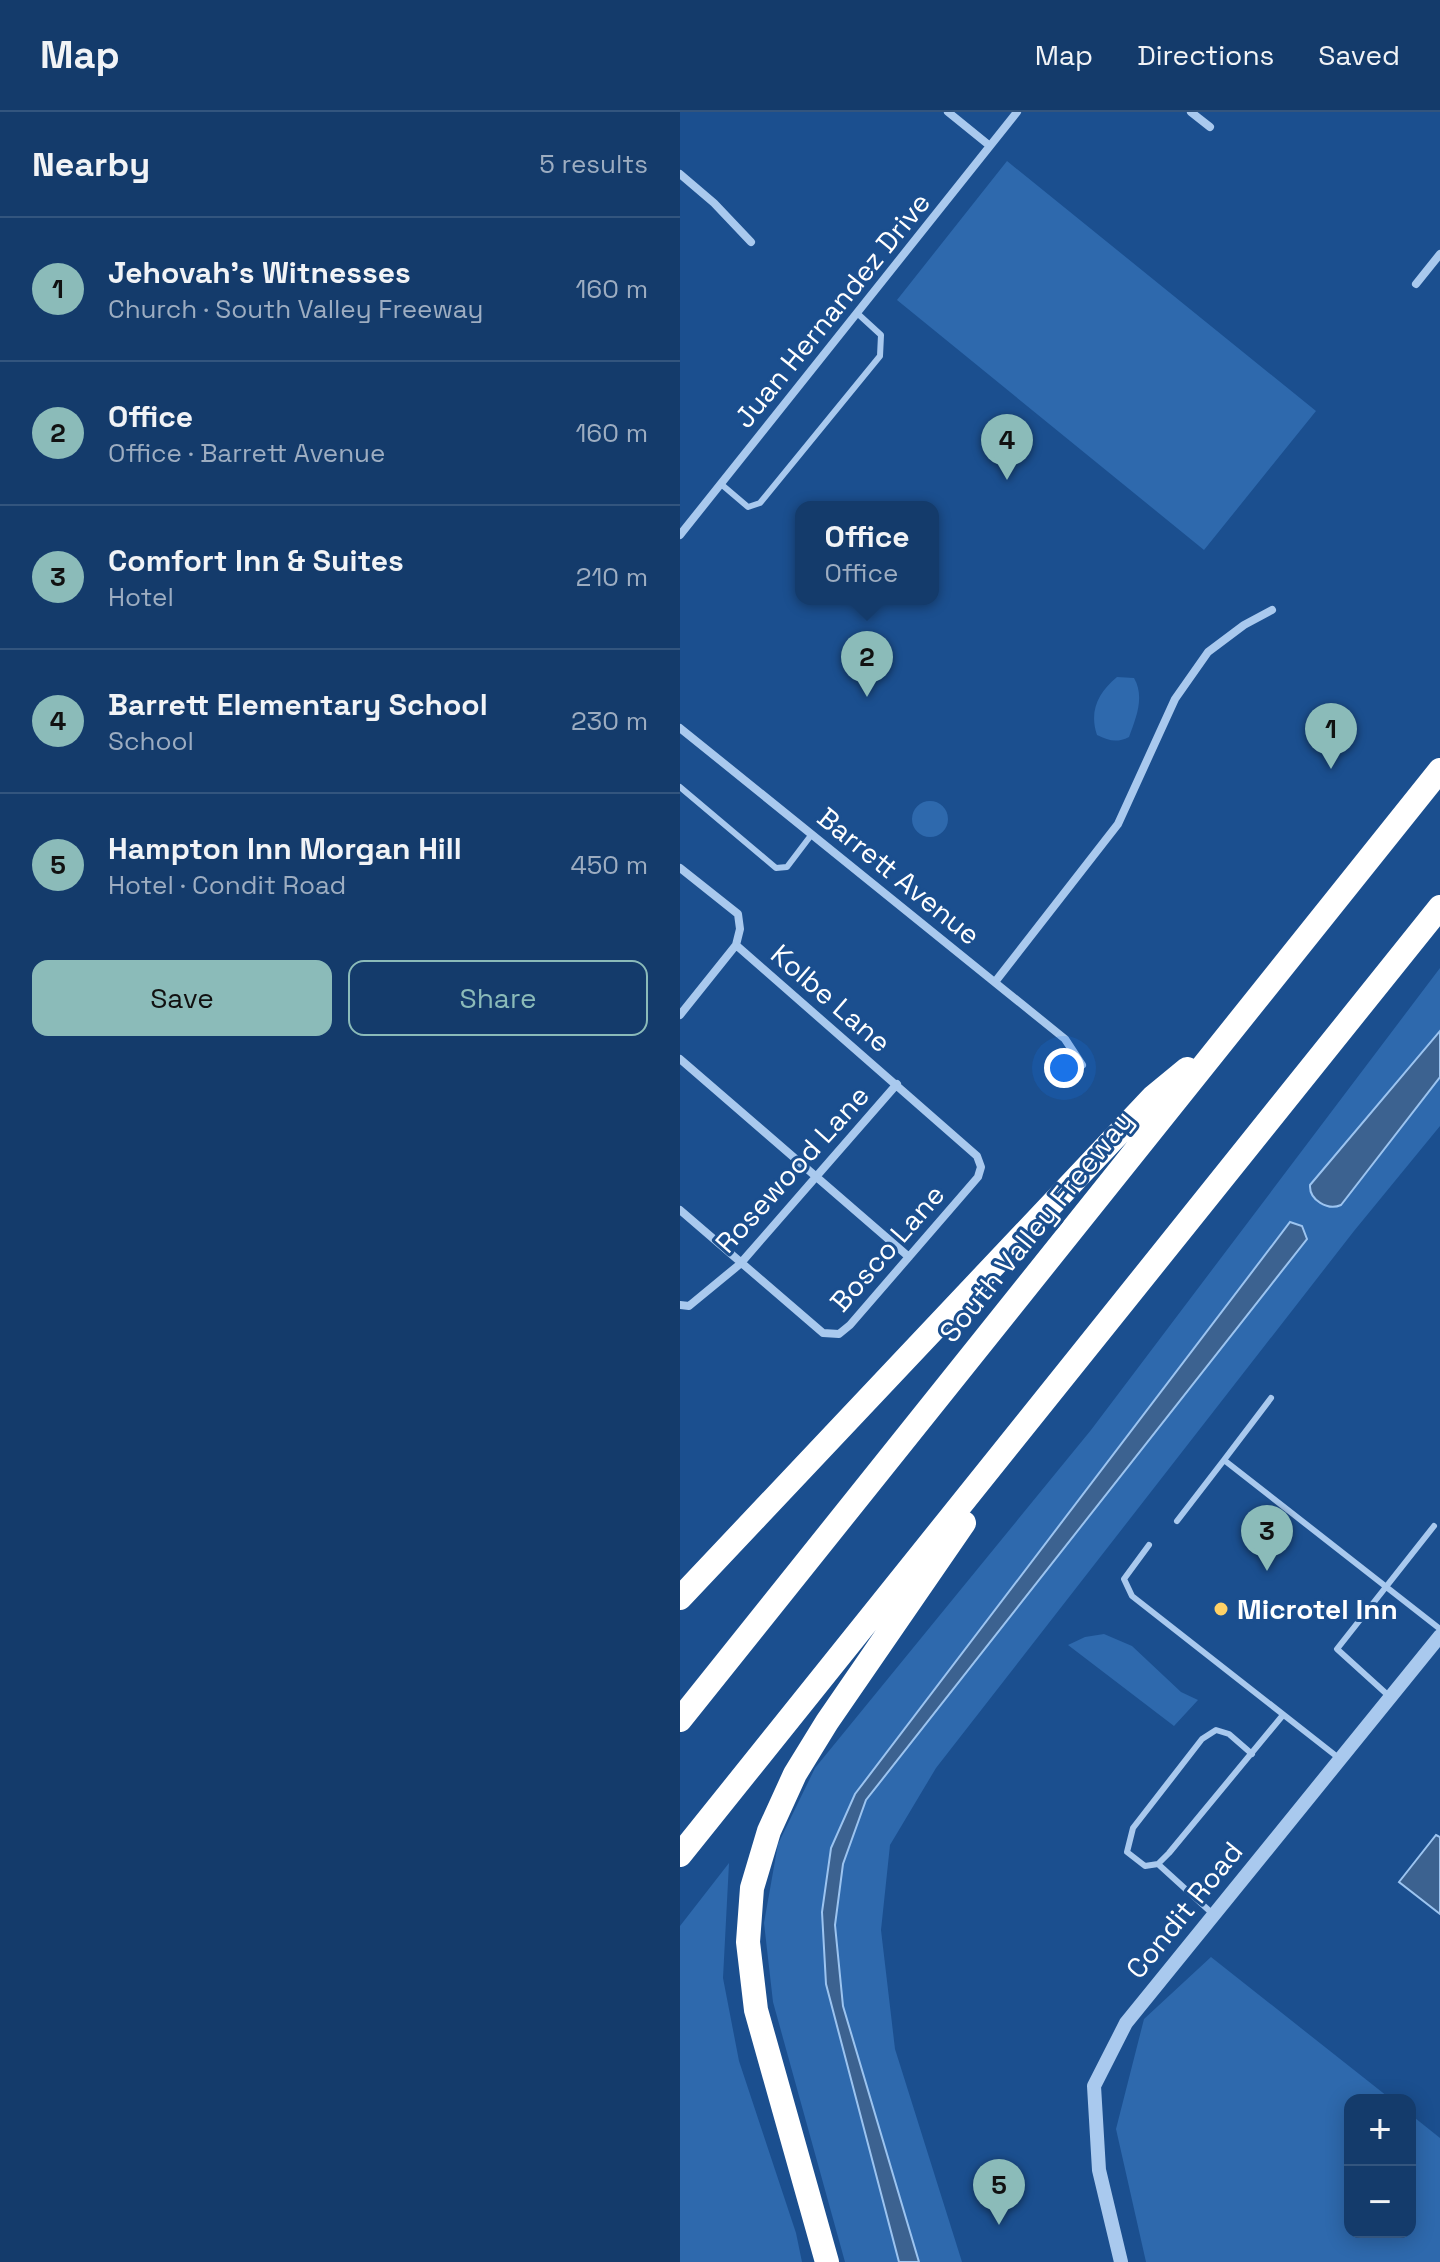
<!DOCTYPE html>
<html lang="en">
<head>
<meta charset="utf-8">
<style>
	body { margin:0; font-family:"Space Grotesk",sans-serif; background:#214673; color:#f1f3f6 }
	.controls { position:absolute; right:24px; bottom:24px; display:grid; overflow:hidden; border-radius:16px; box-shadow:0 4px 20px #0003 }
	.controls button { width:72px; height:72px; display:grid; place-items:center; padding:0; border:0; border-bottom:2px solid #33557e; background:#143b6b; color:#f1f3f6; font:40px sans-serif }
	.you { position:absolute; left:384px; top:956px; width:28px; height:28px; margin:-20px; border:6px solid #fff; border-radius:50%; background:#1a73e8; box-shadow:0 0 0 12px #1a73e833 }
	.badge { display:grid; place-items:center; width:52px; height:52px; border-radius:50%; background:#8bbbb9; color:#111; font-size:26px; font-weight:700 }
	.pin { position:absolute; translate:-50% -66px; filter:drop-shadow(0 2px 4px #0008) }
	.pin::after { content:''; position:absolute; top:42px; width:28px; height:24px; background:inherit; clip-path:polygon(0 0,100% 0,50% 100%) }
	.popup { position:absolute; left:115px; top:389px; width:144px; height:104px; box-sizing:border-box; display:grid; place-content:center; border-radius:16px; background:#143b6b; filter:drop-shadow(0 2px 6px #0005); font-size:26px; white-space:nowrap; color:#9dadc1 }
	.popup b { font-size:30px; color:#f1f3f6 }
	.popup::after { content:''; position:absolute; left:50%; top:100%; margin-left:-16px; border:16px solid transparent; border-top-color:#143b6b }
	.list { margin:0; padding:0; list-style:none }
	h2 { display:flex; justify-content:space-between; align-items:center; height:104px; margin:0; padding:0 32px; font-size:34px }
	h2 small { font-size:26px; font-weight:400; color:#9dadc1 }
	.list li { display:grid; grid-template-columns:52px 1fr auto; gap:24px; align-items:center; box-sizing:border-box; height:144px; padding:0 32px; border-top:2px solid #33557e }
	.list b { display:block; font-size:30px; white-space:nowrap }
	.list p { margin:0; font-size:26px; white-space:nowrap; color:#9dadc1 }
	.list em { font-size:26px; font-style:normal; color:#9dadc1 }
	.actions { display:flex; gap:16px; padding:24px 32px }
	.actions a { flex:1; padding:18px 0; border:2px solid #8bbbb9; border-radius:16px; text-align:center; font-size:28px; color:#8bbbb9 }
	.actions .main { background:#8bbbb9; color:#111 }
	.map { position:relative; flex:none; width:760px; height:2150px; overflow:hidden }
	header { display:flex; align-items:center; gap:48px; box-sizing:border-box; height:112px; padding:0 40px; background:#143b6b; border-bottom:2px solid #33557e }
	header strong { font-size:38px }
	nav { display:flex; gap:44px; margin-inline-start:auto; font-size:28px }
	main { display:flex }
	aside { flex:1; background:#143b6b }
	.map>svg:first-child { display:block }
	.green { fill:#2e69ad }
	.water { fill:#3c6290; stroke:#9cc4f0; stroke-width:2 }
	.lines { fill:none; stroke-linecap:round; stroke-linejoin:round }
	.service { stroke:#a9c9ee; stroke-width:6 }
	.minor { stroke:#a9c9ee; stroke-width:8 }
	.tertiary { stroke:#a9c9ee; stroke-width:14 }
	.motorway { stroke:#fff; stroke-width:24 }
	.poi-dot { fill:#ffd166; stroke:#1b4f8f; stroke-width:3 }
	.labels { text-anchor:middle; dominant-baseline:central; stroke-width:6; stroke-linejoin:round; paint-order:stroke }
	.street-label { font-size:28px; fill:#fff; stroke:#1b4f8f }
	.poi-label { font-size:28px; font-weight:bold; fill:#fff; stroke:#1b4f8f; text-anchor:start }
</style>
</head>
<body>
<header>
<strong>Map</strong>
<nav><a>Map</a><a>Directions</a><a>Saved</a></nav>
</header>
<main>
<aside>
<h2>Nearby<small>5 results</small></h2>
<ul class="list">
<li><span class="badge">1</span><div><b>Jehovah's Witnesses</b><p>Church · South Valley Freeway</p></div><em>160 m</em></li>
<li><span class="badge">2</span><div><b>Office</b><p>Office · Barrett Avenue</p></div><em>160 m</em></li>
<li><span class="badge">3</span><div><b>Comfort Inn &amp; Suites</b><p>Hotel</p></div><em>210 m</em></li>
<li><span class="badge">4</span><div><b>Barrett Elementary School</b><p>School</p></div><em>230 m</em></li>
<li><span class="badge">5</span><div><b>Hampton Inn Morgan Hill</b><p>Hotel · Condit Road</p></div><em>450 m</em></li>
</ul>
<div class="actions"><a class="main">Save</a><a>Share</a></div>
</aside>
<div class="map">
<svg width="760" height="2150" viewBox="0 0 760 2150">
	<rect width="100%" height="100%" fill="#1b4f8f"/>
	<!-- green -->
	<path class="green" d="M327,49L636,299L524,438L217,188Z
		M437,565L454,566C465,585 456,606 449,625C437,631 429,629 417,623C409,599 418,581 437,565Z
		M232 707a18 18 0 1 1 36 0a18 18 0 1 1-36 0Z
		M760,856V1014L674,1119L256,1656L210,1733L201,1818L215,1937L282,2150H165L93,1890L84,1811L98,1732L135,1656L411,1318Z
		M424,1522L452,1534L501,1580L518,1588L494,1614L388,1533L405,1525Z
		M49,1751L43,1866L59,1949L116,2121L122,2150H0V1814Z
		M531,1845L712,1988H670V2120H730V2002L760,2026V2150H466L436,2017L464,1907Z"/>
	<!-- water -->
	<path class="water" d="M760,919V965L661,1093C648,1099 629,1088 630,1073Z
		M610,1110L622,1114L627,1127L186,1688L163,1752L155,1813L163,1894L239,2150H219L146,1872L142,1800L151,1736L175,1682Z
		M756,1723L760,1725V1802L719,1770Z"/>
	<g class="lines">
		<!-- service -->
		<path class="service" d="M41,372L68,395L80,391L200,244L201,223L177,201
			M0,675L96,756L107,755L132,722
			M544,1348L591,1286
			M497,1409L544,1348L760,1517
			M469,1433L444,1467L452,1484L660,1647
			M710,1585L657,1537L754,1414
			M572,1642L549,1622L536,1618L522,1627L453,1716L447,1740L465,1754L478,1752L489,1741L603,1603
			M478,1752L534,1803"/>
		<!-- minor -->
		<path class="minor" d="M268,0L310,34
			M511,0L530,15
			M0,62L34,91L71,130
			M736,172L760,142
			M0,423L337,0
			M0,616L385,927L402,953
			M0,756L58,802L60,817L56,833L0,903
			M315,870L438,712L495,587L528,540L564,513L592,498
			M0,947L229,1145
			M0,1098L143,1221L159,1222L170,1213L298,1065L301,1055L297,1044L56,833
			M0,1193L9,1194L60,1152L217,972"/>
		<!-- tertiary -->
		<path class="tertiary" d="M441,2150L419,2058L414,1974L446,1911L760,1524"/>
		<!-- motorway -->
		<path class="motorway" d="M0,1486L473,985L507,957
			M0,1608L760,658
			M0,1743L760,795
			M147,2150L76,1898L68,1830L72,1776L89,1719L115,1662L147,1610L284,1411"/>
	</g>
	<!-- markers -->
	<circle class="poi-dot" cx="541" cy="1497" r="8"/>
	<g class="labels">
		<!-- street labels -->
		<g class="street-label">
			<text transform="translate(152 198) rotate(-51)">Juan Hernandez Drive</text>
			<text transform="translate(219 764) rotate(39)">Barrett Avenue</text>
			<text transform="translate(151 886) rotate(41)">Kolbe Lane</text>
			<text transform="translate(112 1057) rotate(-48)">Rosewood Lane</text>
			<text transform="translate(356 1114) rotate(-51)">South Valley Freeway</text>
			<text transform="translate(207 1136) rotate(-49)">Bosco Lane</text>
			<text transform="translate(504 1798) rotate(-51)">Condit Road</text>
		</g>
		<!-- poi labels -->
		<g class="poi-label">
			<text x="557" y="1497">Microtel Inn</text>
		</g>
	</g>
</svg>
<div class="controls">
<button>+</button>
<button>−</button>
</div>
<div class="you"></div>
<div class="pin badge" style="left:651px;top:657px">1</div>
<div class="pin badge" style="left:187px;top:585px">2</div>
<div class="popup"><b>Office</b>Office</div>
<div class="pin badge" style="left:587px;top:1459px">3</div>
<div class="pin badge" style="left:327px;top:368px">4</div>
<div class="pin badge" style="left:319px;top:2113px">5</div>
</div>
</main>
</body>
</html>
